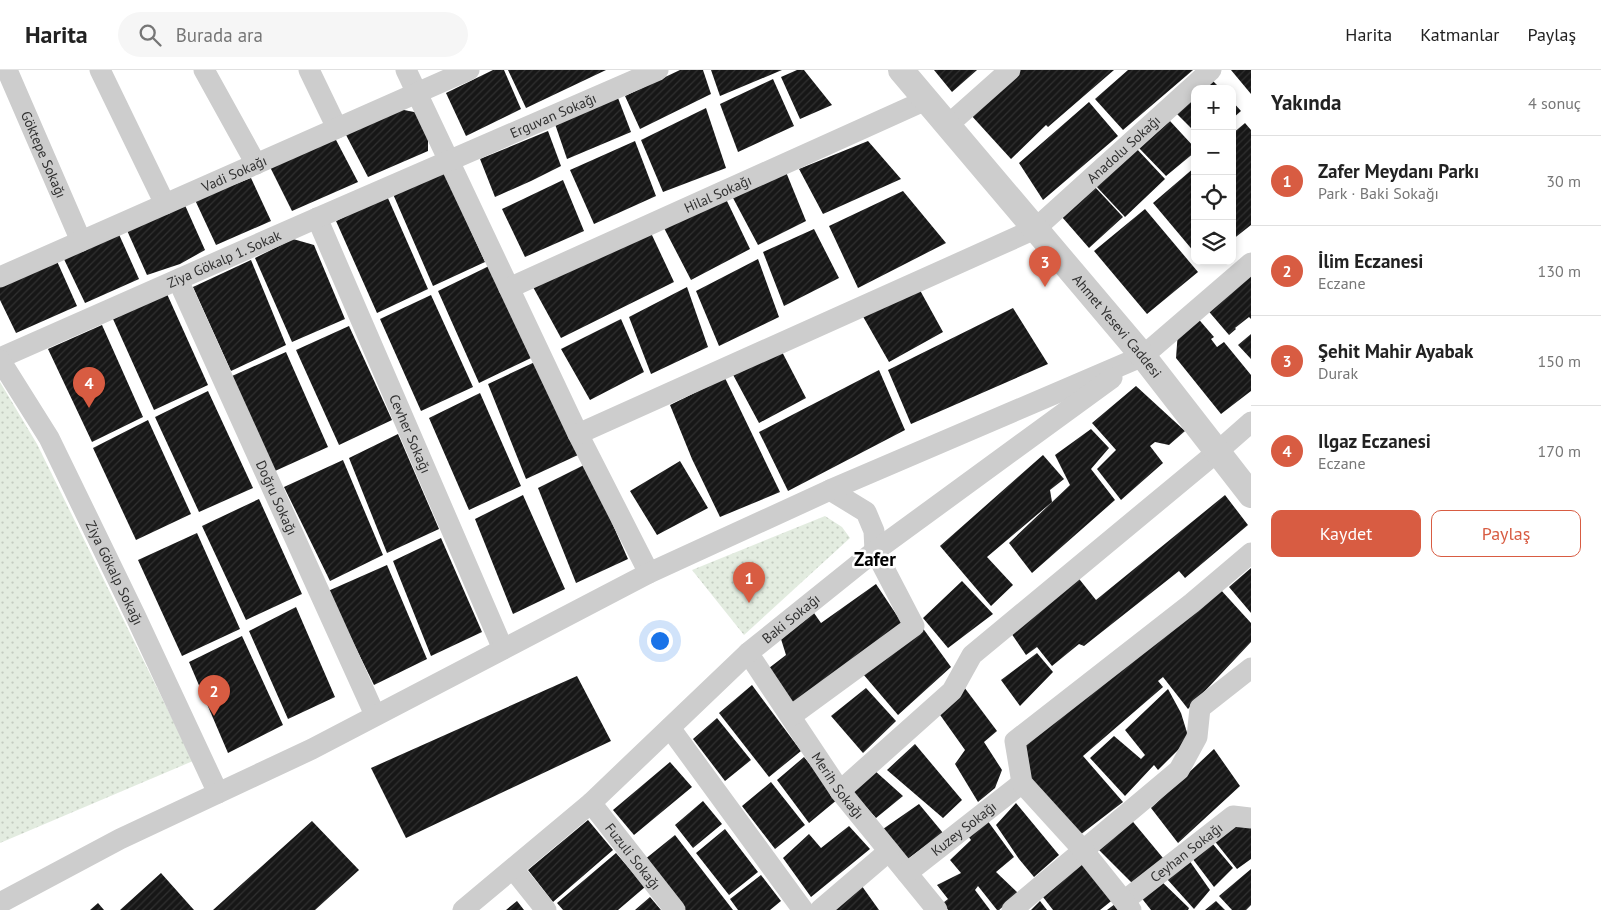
<!DOCTYPE html>
<html lang="tr">
<head>
<meta charset="utf-8">
<style>
	body { margin:0; font-family:"PT Sans",sans-serif; background:#f6f6f6; color:#222 }
	.controls { position:absolute; right:15px; top:15px; display:grid; overflow:hidden; border-radius:10px; box-shadow:0 2px 8px #0003 }
	.controls button { width:45px; height:45px; display:grid; place-items:center; padding:0; border:0; border-bottom:1px solid #e0e0e0; background:#fff; color:#222; font:25px sans-serif }
	.you { position:absolute; left:659px; top:570px; width:18px; height:18px; margin:-12px; border:4px solid #fff; border-radius:50%; background:#1a73e8; box-shadow:0 0 0 8px #1a73e833 }
	.badge { display:grid; place-items:center; width:32px; height:32px; border-radius:50%; background:#d85c42; color:#fff; font-size:16px; font-weight:700 }
	.pin { position:absolute; translate:-50% -41px; filter:drop-shadow(0 1px 2px #0008) }
	.pin::after { content:''; position:absolute; top:26px; width:18px; height:15px; background:inherit; clip-path:polygon(0 0,100% 0,50% 100%) }
	.list { margin:0; padding:0; list-style:none }
	h2 { display:flex; justify-content:space-between; align-items:center; height:65px; margin:0; padding:0 20px; font-size:21px }
	h2 small { font-size:16px; font-weight:400; color:#767676 }
	.list li { display:grid; grid-template-columns:32px 1fr auto; gap:15px; align-items:center; box-sizing:border-box; height:90px; padding:0 20px; border-top:1px solid #e0e0e0 }
	.list b { display:block; font-size:19px; white-space:nowrap }
	.list p { margin:0; font-size:16px; white-space:nowrap; color:#767676 }
	.list em { font-size:16px; font-style:normal; color:#767676 }
	.actions { display:flex; gap:10px; padding:15px 20px }
	.actions a { flex:1; padding:11px 0; border:1px solid #d85c42; border-radius:10px; text-align:center; font-size:18px; color:#d85c42 }
	.actions .main { background:#d85c42; color:#fff }
	.icon { flex:none; width:28px; height:28px; fill:none; stroke:currentColor; stroke-width:2; stroke-linecap:round; stroke-linejoin:round }
	.map { position:relative; flex:none; width:1251px; height:840px; overflow:hidden }
	header { display:flex; align-items:center; gap:30px; box-sizing:border-box; height:70px; padding:0 25px; background:#fff; border-bottom:1px solid #e0e0e0 }
	header strong { font-size:24px }
	nav { display:flex; gap:28px; margin-inline-start:auto; font-size:18px }
	.search { width:350px; height:45px; background:#f6f6f6; display:flex; align-items:center; gap:12px; box-sizing:border-box; padding:0 18px; border-radius:28px; color:#767676; font-size:19px }
	main { display:flex }
	aside { flex:1; background:#fff }
	.map>svg:first-child { display:block }
	.park { fill:url(#park-dots) }
	.building { fill:url(#building-hatch) }
	.lines { fill:none; stroke-linecap:round; stroke-linejoin:round }
	.minor { stroke:#cdcdcd; stroke-width:21 }
	.tertiary { stroke:#cdcdcd; stroke-width:26 }
	.labels { text-anchor:middle; dominant-baseline:central; stroke-width:5; stroke-linejoin:round; paint-order:stroke }
	.street-label { font-size:14px; fill:#303030; stroke:#fff }
	.district-label { font-size:19px; font-weight:bold; fill:#000; stroke:#fff }
</style>
</head>
<body>
<header>
<strong>Harita</strong>
<div class="search"><svg class="icon" aria-label="search" viewBox="0 0 24 24"><circle cx="10" cy="10" r="6"/><path d="M15 15l6 6"/></svg>Burada ara</div>
<nav><a>Harita</a><a>Katmanlar</a><a>Paylaş</a></nav>
</header>
<main>
<div class="map">
<svg width="1251" height="840" viewBox="0 0 1251 840">
	<defs>
		<pattern id="park-dots" width="8" height="8" patternUnits="userSpaceOnUse" patternTransform="scale(1.25)"><rect width="8" height="8" fill="#e3ece0"/><path d="M2 2h.1M6 6h.1" fill="none" stroke="#c3cbc0" stroke-width="1.8" stroke-linecap="round"/></pattern>
		<pattern id="building-hatch" width="6" height="6" patternUnits="userSpaceOnUse" patternTransform="scale(1.25)"><rect width="6" height="6" fill="#171717"/><path d="M-1 1l2-2M0 6l6-6M5 7l2-2" fill="none" stroke="#303030"/></pattern>
	</defs>
	<rect width="100%" height="100%" fill="#fff"/>
	<!-- park -->
	<path class="park" d="M0,312L37,374L193,691L0,773Z
		M825,446L842,457L850,468L744,565L692,500Z"/>
	<!-- building -->
	<path class="building" d="M493,0H504L521,39L466,66L446,23Z
		M508,0H606L526,38Z
		M680,0H703L711,24L640,59L625,26Z
		M711,0H782L720,26Z
		M797,0H804L832,35L800,49L781,7Z
		M934,0H977L952,22Z
		M1019,0H1114L1048,57L1046,55L1011,89L970,44Z
		M1128,0H1193L1123,60L1095,29Z
		M1231,0H1251V24Z
		M773,9L794,56L738,82L720,34Z
		M1212,10L1221,19H1203Z
		M1195,26V62L1176,43Z
		M618,28L631,62L567,89L555,54Z
		M1232,31L1241,41L1232,49Z
		M1089,32L1118,66L1043,130L1019,93Z
		M706,38L726,98L663,122L641,70Z
		M399,39L419,43L428,61V81L368,107L345,63Z
		M1170,51L1195,78V82L1166,106L1139,78Z
		M1245,53L1251,60V155L1232,170V64Z
		M548,61L561,96L531,111L495,127L480,89Z
		M335,68L358,112L292,141L269,95Z
		M635,71L656,126L594,154L570,100Z
		M868,71L901,109L823,144L799,99Z
		M1136,78L1165,109L1125,147L1096,116Z
		M1195,97V183L1153,133Z
		M443,99L485,192L433,216L393,124Z
		M786,102L806,151L758,175L733,128Z
		M251,108L271,151L216,175L195,130Z
		M563,110L584,161L525,187L502,139Z
		M1095,117L1123,147L1089,178L1062,147Z
		M903,121L946,173L858,218L829,156Z
		M387,126L428,219L377,243L336,151Z
		M726,129L750,179L691,210L664,158Z
		M184,133L205,180L180,194L147,205L125,156Z
		M1145,139L1198,202L1147,244L1094,181Z
		M814,159L839,208L784,236L763,182Z
		M117,160L139,209L85,233L62,185Z
		M651,163L674,212L561,268L533,217Z
		M293,169L314,175L345,249L292,272L255,188Z
		M56,189L77,236L16,263L0,230V212Z
		M758,189L779,247L719,276L696,221Z
		M251,190L286,275L231,301L193,217Z
		M489,196L531,288L479,313L438,221Z
		M1251,200V249L1249,247L1235,258L1236,259L1229,265L1205,237Z
		M916,213L943,262L889,292L861,243Z
		M687,217L708,277L651,304L629,247Z
		M167,224L208,315L154,340L113,249Z
		M431,225L473,317L421,341L380,249Z
		M1013,238L1048,294L911,354L888,300Z
		M1195,245L1214,267L1211,269L1217,277L1224,272L1251,305V321L1221,344L1176,288L1178,261Z
		M621,249L644,302L590,330L561,279Z
		M102,255L143,347L92,372L48,279Z
		M349,256L392,350L339,375L296,280Z
		M1251,264V289L1238,275Z
		M779,276L806,328L759,353L731,301Z
		M286,282L328,377L275,401L232,306Z
		M537,291L578,385L526,409L488,314Z
		M879,300L905,360L788,421L759,362Z
		M725,308L780,422L720,447L692,389L670,335Z
		M1136,316L1185,361L1169,375L1155,372L1150,376L1163,393L1121,430L1097,399L1116,380L1092,353Z
		M208,321L253,418L199,442L155,347Z
		M480,323L521,416L469,440L429,348Z
		M148,350L191,444L136,470L93,378Z
		M1091,359L1109,378L1091,399L1115,430L1032,503L1009,473L1070,415L1055,385Z
		M398,364L439,459L387,483L349,388Z
		M1043,385L1064,409L1050,420L1052,432L987,487L1013,515L991,536L940,476Z
		M343,390L383,485L330,511L284,417Z
		M680,391L708,438L657,465L630,421Z
		M586,394L628,489L576,513L538,418Z
		M523,425L565,519L513,544L475,449Z
		M1225,425L1248,455L1185,508L1179,501L1084,576L1079,574L1052,596L1037,577L1026,585L1009,560L1076,505L1096,530Z
		M259,429L302,524L246,550L202,456Z
		M197,463L240,559L182,586L138,490Z
		M441,468L482,562L431,586L393,491Z
		M387,495L427,589L374,615L328,521Z
		M1251,498V543L1229,517Z
		M962,511L993,544L948,578L923,548Z
		M876,514L904,556L795,637L769,598L786,585L781,569L814,543L821,553Z
		M1220,519L1251,553V572L1188,639L1163,607L1158,611L1163,617L1083,686L1123,732L1080,765L1025,706L1019,673Z
		M296,537L335,627L288,649L249,561Z
		M922,557L951,597L898,645L863,604Z
		M242,566L283,655L228,683L189,592Z
		M1037,583L1053,602L1020,636L1001,610Z
		M577,606L611,671L406,768L371,698Z
		M961,613L997,661L984,672L1002,700L995,718L978,732L955,694L965,680L938,642Z
		M752,615L801,681L769,707L719,643Z
		M866,618L896,651L863,683L831,646Z
		M1168,619L1181,643L1189,669L1158,700L1154,695L1125,726L1090,688L1114,666L1141,689L1145,685L1125,660Z
		M717,648L751,690L725,711L693,669Z
		M915,674L962,730L943,748L887,700Z
		M1214,679L1240,716L1178,773L1151,738Z
		M804,687L838,729L809,753L777,710Z
		M670,692L692,717L634,765L613,740Z
		M874,700L903,726L876,748L850,719Z
		M771,712L805,755L775,779L742,736Z
		M703,731L722,754L693,778L675,755Z
		M1016,733L1059,785L1034,807L1019,789L996,755Z
		M919,734L943,763L905,791L883,759Z
		M1129,747L1163,788L1134,815L1097,778Z
		M588,750L613,780L553,832L528,800Z
		M987,750L1014,787L996,802L1018,823L999,840H997L978,816L975,820L990,840H948L943,833L948,829L937,815L961,803L950,790L971,770L968,766Z
		M312,751L359,800L315,840H213Z
		M1235,751L1251,752V789L1237,799L1213,769Z
		M849,756L870,779L811,827L783,788L809,764L821,778Z
		M725,759L758,802L729,825L696,783Z
		M675,765L733,840H684L644,790Z
		M1212,773L1233,798L1214,817L1192,788Z
		M616,783L645,817L618,840H563L557,833Z
		M1189,790L1210,820L1194,839L1167,809Z
		M1085,791L1115,828L1100,840H1053L1043,827Z
		M1251,799V835L1246,840H1232L1219,826Z
		M161,803L194,840H120Z
		M761,805L781,831L770,840H738L730,829Z
		M1159,809L1189,838L1188,840H1151L1140,826Z
		M859,812L879,840H829Z
		M650,827L661,840H635Z
		M517,831L524,840H506Z
		M1040,831L1047,840H1031Z
		M1216,831L1225,840H1205Z
		M98,833L104,840H90Z
		M1115,834L1120,840H1107Z"/>
	<g class="lines">
		<!-- minor -->
		<g class="minor">
			<path id="s1" d="M7,0L81,171"/>
			<path d="M100,0L165,134"/>
			<path d="M204,0L256,94"/>
			<path d="M309,0L337,58"/>
			<path d="M406,0L578,364L649,503"/>
			<path d="M948,55L1010,0"/>
			<path id="s2" d="M317,148L503,579"/>
			<path id="s3" d="M0,207L469,0"/>
			<path id="s4" d="M178,210L375,645"/>
			<path id="s5" d="M509,218L926,30"/>
			<path id="s6" d="M0,288L317,148L658,0"/>
			<path id="s7" d="M0,290L49,368L135,545L218,723"/>
			<path id="s8" d="M578,364L1035,159L1211,0"/>
			<path id="s9" d="M748,583L840,721L937,840"/>
			<path d="M791,646L914,556L875,481L874,461L866,442L830,420"/>
			<path d="M670,658L803,840"/>
			<path d="M840,721L952,621L972,585L1217,382L1251,352"/>
			<path id="s10" d="M591,733L675,840"/>
			<path d="M513,799L546,840"/>
			<path id="s11" d="M907,803L1022,713"/>
			<path id="s12" d="M1124,831L1233,746L1251,748"/>
			<path d="M0,833L120,769L312,679L649,503L830,420L1143,286L1251,193"/>
			<path id="s13" d="M463,840L591,733L748,583L875,481L1112,308"/>
			<path d="M820,840L889,781"/>
			<path d="M1012,840L1179,700L1197,667L1200,638L1251,598"/>
			<path d="M1131,840L1083,780L1022,713L1015,671L1192,533L1251,483"/>
		</g>
		<!-- tertiary -->
		<path class="tertiary" id="s14" d="M901,0L1143,286L1251,425"/>
	</g>
	<g class="labels">
		<!-- street labels -->
		<g class="street-label">
			<text stroke="none"><textPath href="#s6" startOffset="604">Erguvan Sokağı</textPath></text>
			<text stroke="none"><textPath href="#s8" startOffset="620">Anadolu Sokağı</textPath></text>
			<text stroke="none"><textPath href="#s1" startOffset="92">Göktepe Sokağı</textPath></text>
			<text stroke="none"><textPath href="#s3" startOffset="256">Vadi Sokağı</textPath></text>
			<text stroke="none"><textPath href="#s5" startOffset="229">Hilal Sokağı</textPath></text>
			<text stroke="none"><textPath href="#s6" startOffset="245">Ziya Gökalp 1. Sokak</textPath></text>
			<text stroke="none"><textPath href="#s14" startOffset="335">Ahmet Yesevi Caddesi</textPath></text>
			<text stroke="none"><textPath href="#s2" startOffset="235">Cevher Sokağı</textPath></text>
			<text stroke="none"><textPath href="#s4" startOffset="239">Doğru Sokağı</textPath></text>
			<text stroke="none"><textPath href="#s7" startOffset="242">Ziya Gökalp Sokağı</textPath></text>
			<text stroke="none"><textPath href="#s13" startOffset="439">Baki Sokağı</textPath></text>
			<text stroke="none"><textPath href="#s9" startOffset="160">Merih Sokağı</textPath></text>
			<text stroke="none"><textPath href="#s11" startOffset="72">Kuzey Sokağı</textPath></text>
			<text stroke="none"><textPath href="#s12" startOffset="79">Ceyhan Sokağı</textPath></text>
			<text stroke="none"><textPath href="#s10" startOffset="68">Fuzuli Sokağı</textPath></text>
		</g>
		<!-- district labels -->
		<g class="district-label">
			<text x="875" y="489">Zafer</text>
		</g>
	</g>
</svg>
<div class="controls">
<button>+</button>
<button>−</button>
<button><svg class="icon" aria-label="locate" viewBox="0 0 24 24"><circle cx="12" cy="12" r="6"/><path d="M12 2v4M12 18v4M2 12h4M18 12h4"/></svg></button>
<button><svg class="icon" aria-label="layers" viewBox="0 0 24 24"><path d="M12 4l9 5-9 5-9-5zM3 14l9 5 9-5"/></svg></button>
</div>
<div class="you"></div>
<div class="pin badge" style="left:749px;top:533px">1</div>
<div class="pin badge" style="left:214px;top:646px">2</div>
<div class="pin badge" style="left:1045px;top:217px">3</div>
<div class="pin badge" style="left:89px;top:338px">4</div>
</div>
<aside>
<h2>Yakında<small>4 sonuç</small></h2>
<ul class="list">
<li><span class="badge">1</span><div><b>Zafer Meydanı Parkı</b><p>Park · Baki Sokağı</p></div><em>30 m</em></li>
<li><span class="badge">2</span><div><b>İlim Eczanesi</b><p>Eczane</p></div><em>130 m</em></li>
<li><span class="badge">3</span><div><b>Şehit Mahir Ayabak</b><p>Durak</p></div><em>150 m</em></li>
<li><span class="badge">4</span><div><b>Ilgaz Eczanesi</b><p>Eczane</p></div><em>170 m</em></li>
</ul>
<div class="actions"><a class="main">Kaydet</a><a>Paylaş</a></div>
</aside>
</main>
</body>
</html>
